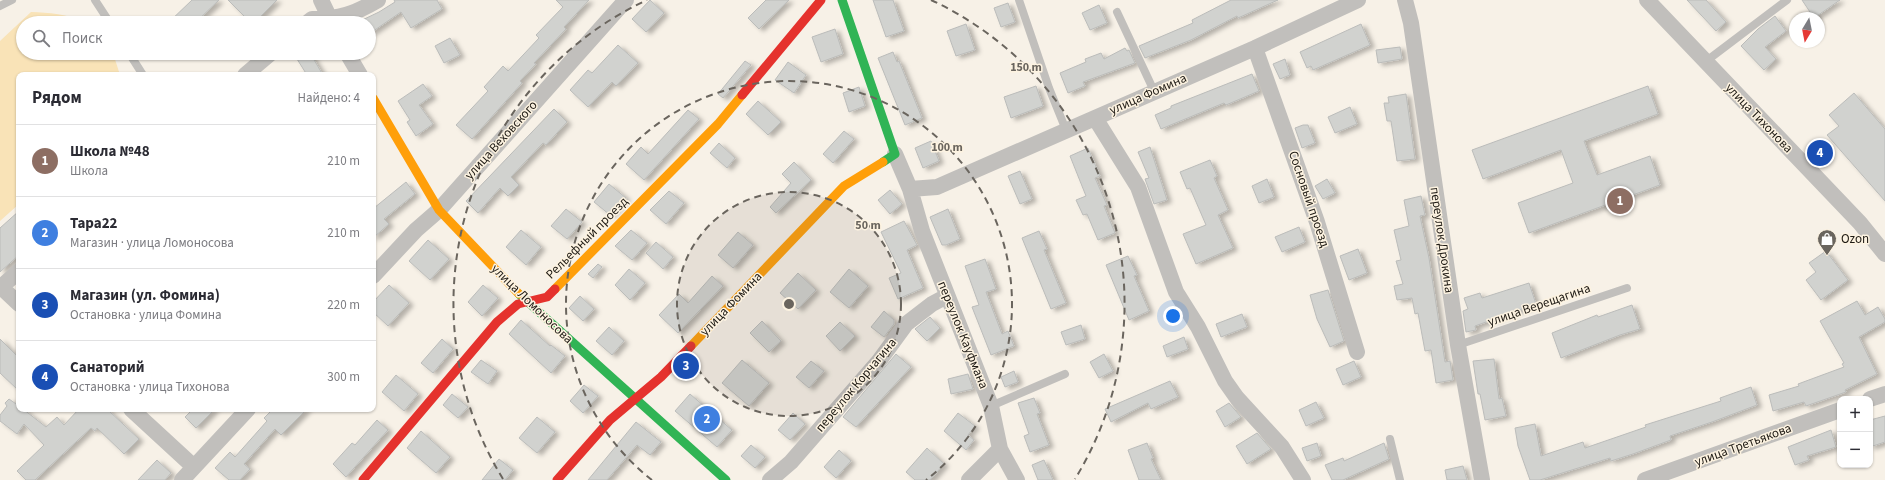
<!DOCTYPE html>
<html lang="ru">
<head>
<meta charset="utf-8">
<style>
	body { margin:0; font-family:"Source Sans 3",sans-serif; background:#f7f7f7; color:#2b2b33 }
	.controls { position:absolute; right:12px; bottom:12px; display:grid; overflow:hidden; border-radius:8px; box-shadow:0 1px 3px #0004 }
	.controls button { width:36px; height:36px; display:grid; place-items:center; padding:0; border:0; border-bottom:1px solid #e1e1e2; background:#fff; color:#2b2b33; font:20px sans-serif }
	.compass { position:absolute; left:1789px; top:12px; width:36px; height:36px; border-radius:50%; background:#fff; box-shadow:0 1px 3px #0004; rotate:190deg }
	.you { position:absolute; left:1173px; top:316px; width:14px; height:14px; margin:-10px; border:3px solid #fff; border-radius:50%; background:#1a73e8; box-shadow:0 0 0 6px #1a73e833 }
	.badge { display:grid; place-items:center; width:26px; height:26px; border-radius:50%; background:#6a655e; color:#fff; font-size:13px; font-weight:700 }
	.pin { position:absolute; translate:-50% -50%; border:2px solid #fff; box-shadow:0 1px 4px #0006 }
	.list { margin:0; padding:0; list-style:none }
	h2 { display:flex; justify-content:space-between; align-items:center; height:52px; margin:0; padding:0 16px; font-size:17px }
	h2 small { font-size:13px; font-weight:400; color:#7c7c81 }
	.list li { display:grid; grid-template-columns:26px 1fr auto; gap:12px; align-items:center; box-sizing:border-box; height:72px; padding:0 16px; border-top:1px solid #e1e1e2 }
	.list b { display:block; font-size:15px; white-space:nowrap }
	.list p { margin:0; font-size:13px; white-space:nowrap; color:#7c7c81 }
	.list em { font-size:13px; font-style:normal; color:#7c7c81 }
	.icon { flex:none; width:22px; height:22px; fill:none; stroke:currentColor; stroke-width:2; stroke-linecap:round; stroke-linejoin:round }
	.map { position:relative; flex:none; width:1885px; height:480px; overflow:hidden }
	.search { position:absolute; background:#fff; box-shadow:0 1px 3px #0004; left:16px; top:16px; width:360px; height:44px; display:flex; align-items:center; gap:10px; box-sizing:border-box; padding:0 14px; border-radius:22px; color:#7c7c81; font-size:15px }
	.panel { position:absolute; background:#fff; box-shadow:0 1px 3px #0004; left:16px; top:72px; width:360px; height:340px; border-radius:8px }
	.map>svg:first-child { display:block }
	.green { fill:#f9e3b7 }
	.building { fill:#d1d2cf; stroke:#bbbcba; filter:url(#shadow) }
	.lines { fill:none; stroke-linecap:round; stroke-linejoin:round }
	.lane { stroke:#c1bfbc; stroke-width:8 }
	.street { stroke:#c1bfbc; stroke-width:16 }
	.fast { stroke:#30b455; stroke-width:9 }
	.slow { stroke:#ff9f0a; stroke-width:9 }
	.jam { stroke:#e5322d; stroke-width:9 }
	.ring { fill:none; stroke:#6a655e; stroke-width:2; stroke-dasharray:7 5 }
	.labels { text-anchor:middle; dominant-baseline:central; stroke-width:3; stroke-linejoin:round; paint-order:stroke }
	.street-label { font-size:13px; fill:#1e1a14; stroke:#fdf3e1 }
	.poi-label { font-size:13px; fill:#1e1a14; stroke:#fdf3e1; text-anchor:start }
	.centre { fill:#6a655e; stroke:#fdf3e1; stroke-width:2 }
	.ring-label { font-size:12px; text-anchor:middle; font-weight:bold; fill:#6a655e; stroke:#fdf3e1; stroke-width:3; stroke-linejoin:round; paint-order:stroke }
</style>
</head>
<body>
<div class="map">
<svg width="1885" height="480" viewBox="0 0 1885 480">
	<defs>
		<filter id="shadow"><feDropShadow dx="4.5" dy="2.5" stdDeviation="2" flood-color="#0004"/></filter>
	</defs>
	<rect width="100%" height="100%" fill="#f7f1e7"/>
	<!-- green -->
	<path class="green" d="M31,12C48,13 69,13 83,23H23V53H113L120,75H19V204L0,221V41Z"/>
	<!-- building -->
	<path class="building" d="M192,0H219L195,23H168Z
		M228,0H277L254,23H251Z
		M394,0H437L442,9L411,28L401,12L369,34V23H356L379,12L395,2Z
		M556,0H589L564,27L566,29L534,63L536,64L520,81L522,83L472,139L456,125L488,91L484,87L503,66L508,71L539,38L536,35L563,7Z
		M650,0L664,13L646,32L632,19Z
		M766,0H789L759,29L748,18Z
		M873,0H893L904,31L886,37Z
		M1231,0H1278L1238,18L1237,16L1191,40L1145,58L1139,46L1193,23L1192,20Z
		M1687,0H1706L1726,22L1716,31Z
		M1802,0H1840L1814,18Z
		M1008,3L1015,22L1001,27L994,8Z
		M1099,5L1107,23L1090,30L1082,13Z
		M1775,16L1786,31L1765,47L1776,59L1764,70L1741,46L1758,29Z
		M966,24L975,50L956,56L947,31Z
		M1361,24L1370,45L1313,70L1311,66L1307,68L1300,52Z
		M835,29L843,54L821,62L812,37Z
		M450,38L460,55L444,63L435,46Z
		M618,45L638,63L616,86L612,82L588,107L570,90L588,70L592,73Z
		M1400,47L1402,59L1378,63L1376,50Z
		M1125,48L1127,51L1129,50L1135,63L1083,82L1085,86L1068,93L1060,73L1086,62L1085,59L1101,53L1104,59Z
		M893,52L897,62L899,61L922,118L905,125L878,58Z
		M308,53H310L323,75H307L297,59Z
		M1285,59L1290,75L1280,79L1273,64Z
		M745,61L751,65L723,98L718,94Z
		M788,62L806,75L794,93L775,80Z
		M1252,74L1259,91L1226,105L1224,103L1161,129L1155,115L1171,108V106Z
		M423,84L432,96L419,105L433,124L416,136L407,122L410,120L398,101Z
		M1036,86L1043,106L1011,118L1004,97Z
		M1648,86L1658,114L1584,141L1597,175L1650,156L1660,185L1529,233L1518,203L1573,183L1561,150L1483,179L1472,150Z
		M859,87L865,106L849,112L843,93Z
		M1854,93L1885,129V201L1827,135L1839,126L1829,115Z
		M1406,94L1415,159L1397,161L1391,121H1387L1384,103H1389L1388,97Z
		M758,101L781,122L768,135L746,114Z
		M1350,107L1357,124L1335,133L1328,117Z
		M554,109L567,122L546,145L543,143L511,177L519,185L508,196L500,188L478,213L466,201Z
		M688,110L699,119L644,180L626,164L641,147L648,154Z
		M1303,125H1308L1315,143L1302,148L1295,128Z
		M844,131L854,139L833,163L823,154Z
		M931,141L939,161L923,168L915,148Z
		M719,143L735,158L727,168L710,153Z
		M1150,147L1167,200L1154,204L1145,179L1149,178L1138,152Z
		M1088,148L1100,176L1095,178L1107,205L1104,206L1115,233L1098,240L1087,214L1083,215L1076,200L1086,196L1070,156Z
		M1210,160L1217,176L1214,178L1228,210L1218,215L1233,248L1196,264L1183,234L1206,225L1190,188L1187,189L1180,172Z
		M794,162L811,180L776,213L770,207L791,183L782,174Z
		M1020,171L1032,199L1020,204L1008,176Z
		M1267,179L1274,197L1259,203L1252,186Z
		M1327,179L1335,193L1323,199L1315,186Z
		M406,182L415,194L384,219L389,224L373,238V206L374,208Z
		M609,184L626,198L610,215L594,202Z
		M890,190L902,204L890,214L878,200Z
		M669,191L684,203L666,224L650,210Z
		M1421,196L1425,215L1420,216L1429,258L1445,362L1450,361L1453,380L1436,383L1431,350L1425,351L1418,313L1415,314L1412,298L1397,300L1394,286L1403,284L1396,261L1401,260L1394,230L1409,226L1404,200Z
		M566,209L582,222L567,239L551,226Z
		M948,209L960,239L946,245H942L930,217Z
		M19,211V255L0,272V228Z
		M904,221L917,245L907,250L923,288L898,299L889,278L901,273L881,232Z
		M1299,227L1305,242L1282,252L1275,237Z
		M521,230L541,247L526,265L506,247Z
		M631,230L647,243L632,260L615,246Z
		M1039,231L1047,249L1044,250L1066,303L1051,309L1022,238Z
		M738,232L753,245L733,268L718,255Z
		M428,240L449,259L430,280L409,261Z
		M656,242L673,257L663,269L646,253Z
		M1358,249L1367,273L1349,280L1340,256Z
		M1826,251L1848,280L1821,300L1806,280L1816,272L1809,263Z
		M1128,256L1137,275L1134,276L1149,311L1129,320L1106,265Z
		M985,259L996,289L986,292L1002,334L1008,331L1014,346L991,355L972,307L979,305L965,266Z
		M598,264L602,267L593,278L588,274Z
		M629,269L645,283L630,300L615,285Z
		M849,269L868,286L849,308L830,292Z
		M798,273L816,290L798,309L780,293Z
		M712,276L723,286L678,333L659,315L679,294L688,303Z
		M1529,283L1536,304L1475,326L1476,330L1466,332L1463,311L1468,309L1464,298L1480,293L1482,298Z
		M389,285L409,303L388,326L373,312V302Z
		M483,285L498,298L482,316L468,302Z
		M1328,290L1344,341L1330,347L1317,319L1310,295Z
		M580,296L594,309L583,321L569,308Z
		M1857,301L1865,315L1878,307L1885,319V322L1859,337L1877,374L1845,390L1846,392L1806,406L1804,402L1773,411L1769,395L1799,386L1798,384L1844,367L1842,364L1844,363L1820,321Z
		M1632,305L1640,329L1620,335L1561,358L1552,333L1597,315L1598,317Z
		M884,311L894,320V324L884,337L871,327Z
		M1242,314L1247,327L1221,337L1216,324Z
		M930,317L940,328L927,341L915,329Z
		M521,320L550,346L551,345L565,356L551,373L509,334Z
		M762,321L781,341L769,352L750,333Z
		M840,322L855,336L840,351L826,336Z
		M1081,325L1085,339L1066,345L1061,332Z
		M609,327L624,341L612,355L596,341Z
		M1184,337L1188,349L1167,357L1163,346Z
		M0,339L19,358V391L0,373Z
		M442,339L453,349L433,373L421,363Z
		M896,354L911,367L856,427L843,417Z
		M1104,354L1113,371L1099,378L1090,362Z
		M1494,359L1499,399L1502,398L1506,416L1485,420L1480,394H1478L1473,361Z
		M481,360L497,371L488,384L471,372Z
		M742,360L769,383L749,406L722,383Z
		M811,361L824,371L809,388L796,377Z
		M1354,361L1361,377L1343,385L1336,369Z
		M1014,371L1018,382L1005,387L1001,377Z
		M968,374L973,389L951,394L948,379Z
		M396,375L418,394L404,411L382,392Z
		M1170,381L1178,397L1151,409L1148,403L1111,422L1105,409Z
		M584,385L598,396L583,413L570,401Z
		M1751,387L1757,405L1712,422L1670,436L1671,440L1633,454L1611,461L1610,458L1540,480H1530L1518,446L1515,428L1535,424L1541,456L1583,442L1585,448L1646,427L1645,425L1721,401L1720,398Z
		M452,394L468,407L458,418L443,405Z
		M690,394L732,430L717,447L675,411Z
		M1034,398L1040,413L1037,414L1049,445L1030,452L1024,436L1029,434L1018,403Z
		M9,399L19,406V409H23L46,427L57,417L64,425L79,409H107L139,439L124,454L97,428L95,431L91,428L35,480H26L17,471L44,445L24,424L17,434L0,421V415L7,406L5,403Z
		M1316,402L1324,418L1306,426L1299,410Z
		M1229,403L1241,417L1225,427L1216,411Z
		M193,409H215L196,428L185,417Z
		M273,409H307L281,435L275,429L244,464L250,469L240,480H229L215,468L230,452L235,457L267,421L264,418Z
		M793,413L805,424L790,440L778,430Z
		M958,413L975,426L968,435L974,440L966,450L944,431Z
		M1885,416V442L1870,447V420Z
		M537,417L555,432L537,453L519,438Z
		M377,420L388,430L346,477L333,464L352,443L355,445Z
		M636,422L661,442L650,455L637,445L607,480H588Z
		M1831,430L1836,447L1807,456L1809,460L1795,465L1788,447Z
		M421,431L450,457L436,473L407,448Z
		M1257,433L1271,449L1247,464L1236,446Z
		M1147,443L1153,458L1151,459L1161,480H1139L1128,450Z
		M1317,443L1321,456L1307,461L1302,448Z
		M1384,443L1389,459L1343,480H1332L1325,465L1343,458L1344,461Z
		M751,445L765,457L755,468L741,456Z
		M927,448L944,464L930,480H915L906,472Z
		M839,450L851,461L836,478L824,467Z
		M499,459L513,470L505,480H482Z
		M157,460L171,473L165,480H138Z
		M1044,460L1053,480H1038L1032,465Z
		M1463,466L1467,480H1447L1445,470Z"/>
	<g class="lines">
		<!-- lane -->
		<path class="lane" d="M95,0L110,23
			M1019,0L1049,88L1066,130
			M0,6L12,0
			M1117,12L1154,91
			M129,53L143,75
			M1705,62L1787,0
			M1458,345L1627,288
			M991,406L1065,374
			M1390,439L1400,480"/>
		<!-- street -->
		<path class="street" d="M321,0L332,23
			M1405,0L1411,23L1458,345L1482,480
			M1647,0L1860,223L1885,254
			M307,23L312,19C340,19 354,14 378,0
			M1255,48L1317,222L1357,352
			M347,53L360,75
			M245,75L271,53
			M1095,118L1138,187L1176,292L1198,327L1225,381L1237,398L1282,447L1303,480
			M895,154L910,189L922,231L991,406L1000,449L1017,480
			M910,189L937,187L1255,48L1358,0
			M373,276L416,230L439,210L626,0
			M1,287L19,304
			M0,288L19,271
			M1870,399L1885,394
			M131,409L194,467
			M182,480L248,409
			M770,480L791,462L879,361L906,324L932,304L947,296
			M969,480L1000,449
			M1645,480L1840,410"/>
		<!-- fast -->
		<path class="fast" d="M842,0L895,154L883,162
			M519,294L726,480"/>
		<!-- slow -->
		<path class="slow" d="M373,98L439,210L519,294
			M555,289L718,124L742,95
			M691,346L844,186L883,162"/>
		<!-- jam -->
		<path class="jam" d="M742,95L821,0
			M363,480L497,322L518,304L547,297L555,289
			M557,480L610,420L661,377L691,346"/>
	</g>
	<!-- distance rings -->
	<circle cx="789" cy="304" r="112" fill="#6a655e" fill-opacity=".12"/>
	<g class="ring">
		<circle cx="789" cy="304" r="112"/>
		<path d="M652 480A223 223 0 1 1 926 480"/>
		<path d="M503 479A335 335 0 0 1 647 0M931 0A335 335 0 0 1 1075 479"/>
	</g>
	<!-- icons -->
	<defs>
		<symbol id="shop-pin" viewBox="-11 -11 22 30"><path d="M0 17L-7.5 6A9.5 9.5 0 1 1 7.5 6Z" fill="#6a655e" stroke="#fdf3e1"/><path d="M-5-2.5h2.3a2.7 3.5 0 0 1 5.4 0H5L5.5 6h-11ZM-1.5-2.5h3a1.5 2.3 0 0 0-3 0Z" fill="#fff"/></symbol>
	</defs>
	<g fill-rule="evenodd">
		<use href="#shop-pin" x="1816" y="228" width="22" height="30"/>
	</g>
	<g class="labels">
		<!-- street labels -->
		<g class="street-label">
			<text transform="translate(1148 94) rotate(-24)">улица Фомина</text>
			<text transform="translate(1759 118) rotate(46)">улица Тихонова</text>
			<text transform="translate(501 140) rotate(-48)">улица Веховского</text>
			<text transform="translate(1309 199) rotate(71)">Сосновый проезд</text>
			<text transform="translate(587 238) rotate(-45)">Рельефный проезд</text>
			<text transform="translate(1442 240) rotate(82)">переулок Дрокина</text>
			<text transform="translate(532 304) rotate(44)">улица Ломоносова</text>
			<text transform="translate(731 304) rotate(-46)">улица Фомина</text>
			<text transform="translate(1539 305) rotate(-19)">улица Верещагина</text>
			<text transform="translate(963 335) rotate(68)">переулок Кауфмана</text>
			<text transform="translate(856 385) rotate(-50)">переулок Корчагина</text>
			<text transform="translate(1743 445) rotate(-20)">улица Третьякова</text>
		</g>
		<!-- poi labels -->
		<g class="poi-label">
			<text x="1841" y="239">Ozon</text>
		</g>
	</g>
	<circle cx="789" cy="304" r="6" class="centre"/>
	<g class="ring-label">
		<text x="1026" y="71">150 m</text>
		<text x="947" y="151">100 m</text>
		<text x="868" y="229">50 m</text>
	</g>
</svg>
<div class="controls">
<button>+</button>
<button>−</button>
</div>
<svg class="compass" viewBox="-18 -18 36 36"><path d="M0-13l5 13h-10z" fill="#e53935"/><path d="M0 13l5-13h-10z" fill="#7c7c81"/></svg>
<div class="you"></div>
<div class="pin badge" style="left:1620px;top:201px;background:#8d6e63">1</div>
<div class="pin badge" style="left:707px;top:419px;background:#3f7fe0">2</div>
<div class="pin badge" style="left:686px;top:366px;background:#1a4fb4">3</div>
<div class="pin badge" style="left:1820px;top:153px;background:#1a4fb4">4</div>
<div class="search"><svg class="icon" aria-label="search" viewBox="0 0 24 24"><circle cx="10" cy="10" r="6"/><path d="M15 15l6 6"/></svg>Поиск</div>
<section class="panel">
<h2>Рядом<small>Найдено: 4</small></h2>
<ul class="list">
<li><span class="badge" style="background:#8d6e63">1</span><div><b>Школа №48</b><p>Школа</p></div><em>210 m</em></li>
<li><span class="badge" style="background:#3f7fe0">2</span><div><b>Тара22</b><p>Магазин · улица Ломоносова</p></div><em>210 m</em></li>
<li><span class="badge" style="background:#1a4fb4">3</span><div><b>Магазин (ул. Фомина)</b><p>Остановка · улица Фомина</p></div><em>220 m</em></li>
<li><span class="badge" style="background:#1a4fb4">4</span><div><b>Санаторий</b><p>Остановка · улица Тихонова</p></div><em>300 m</em></li>
</ul>
</section>
</div>
</body>
</html>
